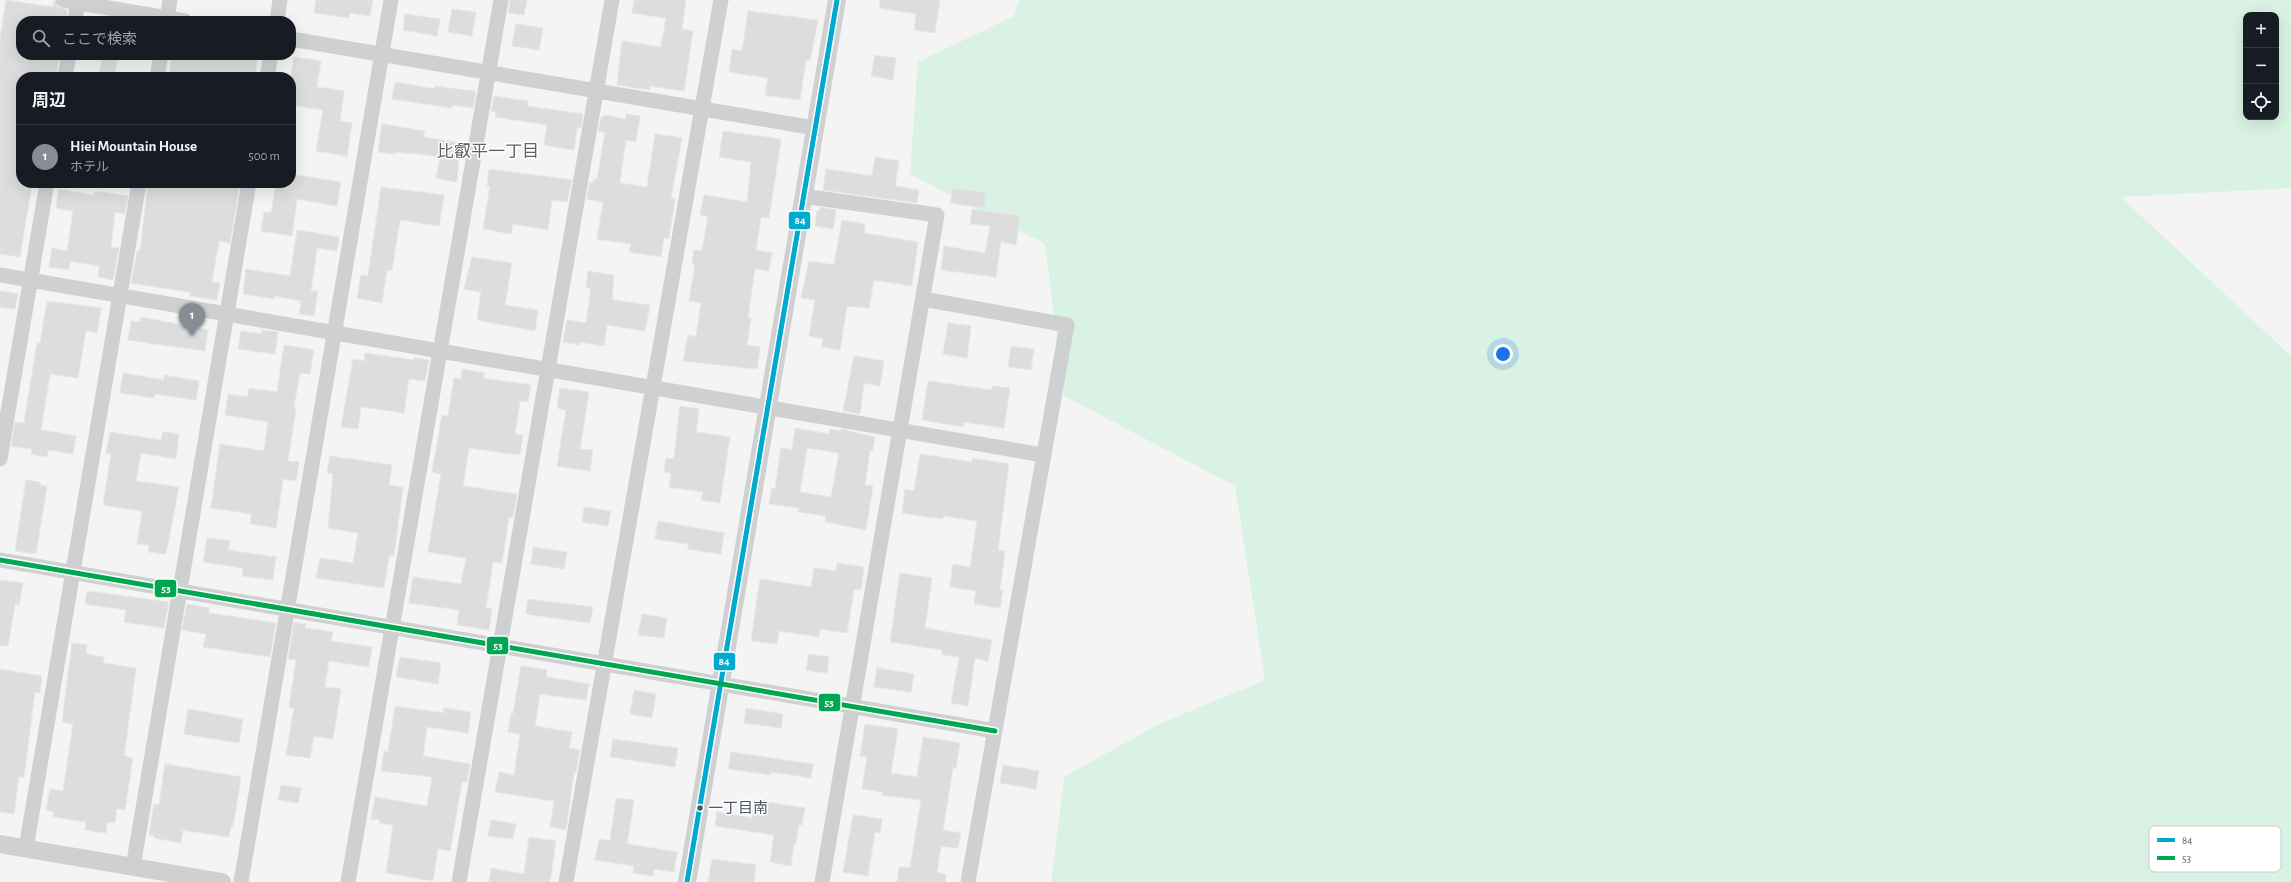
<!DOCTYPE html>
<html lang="ja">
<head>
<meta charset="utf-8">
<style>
	body { margin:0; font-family:"Alegreya Sans","Noto Sans JP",sans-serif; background:#242831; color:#f1f3f6 }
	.controls { position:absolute; right:12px; top:12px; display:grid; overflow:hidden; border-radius:8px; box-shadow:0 4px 16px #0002 }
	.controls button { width:36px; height:36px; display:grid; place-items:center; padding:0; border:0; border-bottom:1px solid #363941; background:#171b24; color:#f1f3f6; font:20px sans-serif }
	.you { position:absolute; left:1503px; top:354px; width:14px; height:14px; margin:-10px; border:3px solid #fff; border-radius:50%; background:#1a73e8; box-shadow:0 0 0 6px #1a73e833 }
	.badge { display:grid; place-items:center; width:26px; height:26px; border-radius:50%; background:#868d94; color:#fff; font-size:13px; font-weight:700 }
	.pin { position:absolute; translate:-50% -33px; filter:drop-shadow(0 1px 2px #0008) }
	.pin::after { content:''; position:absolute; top:21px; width:14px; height:12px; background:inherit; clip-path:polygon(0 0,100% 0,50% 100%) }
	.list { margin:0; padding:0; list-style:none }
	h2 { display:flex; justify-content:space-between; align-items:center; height:52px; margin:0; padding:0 16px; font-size:17px }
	h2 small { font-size:13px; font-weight:400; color:#9ea1a6 }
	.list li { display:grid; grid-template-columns:26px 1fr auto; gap:12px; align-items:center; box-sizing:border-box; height:64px; padding:0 16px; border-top:1px solid #363941 }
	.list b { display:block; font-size:15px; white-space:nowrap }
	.list p { margin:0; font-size:13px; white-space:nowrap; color:#9ea1a6 }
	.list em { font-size:13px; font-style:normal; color:#9ea1a6 }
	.icon { flex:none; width:22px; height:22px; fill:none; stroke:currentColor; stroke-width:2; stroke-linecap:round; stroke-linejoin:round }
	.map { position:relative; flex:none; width:2291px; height:882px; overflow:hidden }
	.search { position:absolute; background:#171b24; box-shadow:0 4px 16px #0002; left:16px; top:16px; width:280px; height:44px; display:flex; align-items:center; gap:10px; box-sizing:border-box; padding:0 14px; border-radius:16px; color:#9ea1a6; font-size:15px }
	.panel { position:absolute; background:#171b24; box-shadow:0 4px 16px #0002; left:16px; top:72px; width:280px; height:116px; border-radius:16px }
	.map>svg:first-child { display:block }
	.green { fill:#d9f2e3; fill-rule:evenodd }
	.building { fill:#ddddde; stroke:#e5e6e7; fill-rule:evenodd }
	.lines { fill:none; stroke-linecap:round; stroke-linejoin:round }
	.minor { stroke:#ced0d2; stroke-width:15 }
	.tertiary { stroke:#ced0d2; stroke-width:18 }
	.bus-1-casing { stroke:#fff; stroke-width:8 }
	.bus-2-casing { stroke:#fff; stroke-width:8 }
	.bus-1 { stroke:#00a9ce; stroke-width:5 }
	.bus-2 { stroke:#00a651; stroke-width:5 }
	.bus-dot { fill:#4a5661; stroke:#fff; stroke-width:1.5 }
	.labels { text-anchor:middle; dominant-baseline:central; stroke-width:3; stroke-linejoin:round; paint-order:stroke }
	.bus-label { font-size:15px; fill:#4a5661; stroke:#fff; text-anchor:start }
	.neighbourhood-label { font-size:17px; fill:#5f6368; stroke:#fff }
	.key { fill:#fff; stroke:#c9ccd0; stroke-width:1 }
	.key-label { font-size:11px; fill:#4a5661 }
	.line-badge { stroke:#fff; stroke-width:1.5 }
	.badge-label { font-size:11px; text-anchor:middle; font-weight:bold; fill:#fff }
</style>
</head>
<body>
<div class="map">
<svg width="2291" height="882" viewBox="0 0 2291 882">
	<rect width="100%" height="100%" fill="#f4f4f4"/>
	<!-- green -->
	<path class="green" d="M1019,0H2291V188L2121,197L2291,356V882H1051L1064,777L1157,725L1265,680L1235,486L1064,396L1045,244L910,174L918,62L1014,16ZM2246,15H2276V117H2246Z"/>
	<!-- building -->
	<path class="building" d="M6,0L53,7L54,0L58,7L67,10L66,21H21V55L59,58L56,77H21V183L32,184L20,257L0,254V38Z
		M316,0H373L370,16L350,13L349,18L314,13Z
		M510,0H527L524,15L508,13Z
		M634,0H686L682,29L693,31L684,91L650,86L649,90L617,85L622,41L661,47L666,18L632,13Z
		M880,0H940L935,33L914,30L916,14L879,8Z
		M452,9L476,12L472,36L448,32Z
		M748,11L818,20L810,61L806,60L800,100L765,95L768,78L729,72L732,49L742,51Z
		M405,14L440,19L437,36L403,30Z
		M516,24L543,28L539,50L512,46Z
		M102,55H118L114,77H99Z
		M172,55H212L236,59L237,55H258L255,77H169Z
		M875,55L896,58L893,80L871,76Z
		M294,57L321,61L317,87L344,91L340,121L352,123L347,156L316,151L323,110L291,105V74Z
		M395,82L435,89V86L473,91L476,93L473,108L452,105V108L392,99Z
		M494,96L528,101L527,106L583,114L581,128H577L574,150L544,145L547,125L495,117L496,112L491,111Z
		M626,114L640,116L636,142L626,140L620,183L647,187L655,134L682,138L671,198L675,199L669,239L664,238L661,257L629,252L631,244L597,239L603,202L587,199L589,183H593L594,179H597L605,132L598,131L601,117H604V115L626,119Z
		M382,124L425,131L423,137L460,143L457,182L436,178L440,157L412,153V154L395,152V154L378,152Z
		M723,131L781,139L769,218L761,217L756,250L772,253L769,271L755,269L748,318H751L747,345L760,347L757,369L683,361L688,335L696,337L701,303L689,301L695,264H692L694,250L702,251L708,216L700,215L704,195L747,202L751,162L719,157Z
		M875,157L899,161L895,186L919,190L917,203L823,190L826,169L872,176Z
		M489,169L572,180L567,202L552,200L548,230L513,224L511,234L483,229L490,186H487Z
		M291,174L341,182L337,206L297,199L292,236L261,231L264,212L271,213L276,183H291Z
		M148,183H240L230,243L219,241L212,282L220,283L217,300L190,296V292L131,283L137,251H140Z
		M381,187L444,195L439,226L400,220L392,270H387L382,303L357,298L361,275L368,276Z
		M953,188L986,193L984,208L950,203Z
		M59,189L94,195L95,191L128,196L125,214L115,212L111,247L119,248L113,280L98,277L99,266L70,261L69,270L49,267L52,248L67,251L73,211L56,208Z
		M820,207L836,210L833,229L815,226L817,211H819Z
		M972,209L1020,216L1016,245L1001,242L996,277L941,270L944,246L985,253L990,226L970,224Z
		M842,220L865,224L864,233L918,242L912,286L874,280L869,308L847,306L840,350L822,347L823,339L809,336L815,300L801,298L809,261L834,265Z
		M297,230L339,237L337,251L317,248L311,291H318L314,316L299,314L301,301L275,296V299L243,294L246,269L290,276Z
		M472,257L512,263L505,305L538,310L535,331L477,320L481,292L464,289Z
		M588,271L614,275L612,300L650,305L645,331L607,325L604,346L580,342V345L563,342L567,320L586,323L591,288H586Z
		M0,291L18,294L15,309L0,307Z
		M47,301L101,308L97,333L86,331L78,378L50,374L41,430L76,436L73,454L48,450L47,457L31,454L32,449L11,446L15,422L24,423L37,343H40Z
		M141,317L208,330L205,351L128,340L131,321L140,322Z
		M948,323L971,326L967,358L943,354Z
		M262,330L278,332L275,354L238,349L241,331L262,334Z
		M284,345L314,350L310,374L300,373L294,407L296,408L288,461L299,462L296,481L283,479L276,528L250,524L251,514L211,508L220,444L264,451L268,422L225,415L228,394L248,397L249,388L277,392Z
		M1011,346L1034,349L1031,370L1008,367Z
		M365,353L414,360V358L429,360L425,381L409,379L404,413L361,407L358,429L341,427L353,359L364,361Z
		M854,356L884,361L880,386L864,383L860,414L843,411Z
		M462,369L484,373L483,378L531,385L528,402L520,401L515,434L523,435L520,455L469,448L463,486L517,494L513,518L509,517L502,563L493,562L486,608L492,609L489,630L457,625L459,610L409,603L413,577L461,584L466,558L428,552L441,474L432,472L442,415L448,416L454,378L461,379Z
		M123,373L164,380V375L199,381L196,400L155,394L154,398L120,393Z
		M928,381L992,390L993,386L1010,388L1004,428L964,422V427L922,420Z
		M560,388L589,392L580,449L593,450L590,471L557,466L566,410L557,408Z
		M680,406L699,409L696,432L730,437L720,503L701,500L703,492L669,487L671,473L664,472L666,458L672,459L674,456Z
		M795,428L829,434L830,429L841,431V429L875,437L873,451L870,450L865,485L873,486L866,530L825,522L826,516L798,512L799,508L769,504L772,488L775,489L781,448L792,450ZM807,448L839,453L831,497L800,492Z
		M110,432L161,440L163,432L179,434L176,459L141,453L136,481L179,487L166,554L148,552L149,545L137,544L142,511L103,505L111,454H106Z
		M920,454L972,462V458L1009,464L998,550L1005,551L1000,590H1003L1000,608L974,604L976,591L950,587L953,564L970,567L977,521L943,516V519L902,513L905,489L914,491Z
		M330,456L392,465L389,485L403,487L394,556H389L384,588L316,578L320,558L353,563L358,533L328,528L333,474L327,473Z
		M26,480L40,482V485L47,486L36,554L15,551Z
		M584,507L611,511L608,526L582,522Z
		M658,521L724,533L721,554L688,549V544L655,539Z
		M207,538L230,541L228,550L276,557L273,580L242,576L243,568L203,562Z
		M533,547L567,552L564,569L531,564Z
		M837,563L864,567L861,590L854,589L847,633L820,629L819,637L779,631L777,644L751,641L760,579L811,587L814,568L836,571Z
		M900,573L932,578L925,628L992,640L988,661L975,658L968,706L951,703L959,657L942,655V650L890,642Z
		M0,580L23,583L19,605L15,604L8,646H0Z
		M87,591L169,602L164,628L124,622L126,610L85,604Z
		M528,599L593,607L590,623L526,614Z
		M187,604L209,608V613L276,623L270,657L203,647L206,634L182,630Z
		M642,614L667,618L664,638L638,635Z
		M294,622L306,624L305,628L333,632L331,641L372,647L369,667L329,661L325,687L341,689L333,739L314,736L310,758L286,755L294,708L289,707L296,660L288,659Z
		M72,643L87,645L86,654L104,657L103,663L136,668L124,756L133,758L125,810L117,809L115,822L107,823L106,833L85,830L86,822L53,817L54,812L46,810L50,789L63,791L73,724L62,722Z
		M809,654L829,657L827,673L806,670Z
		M400,657L441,663L438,684L396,677Z
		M521,666L547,670L546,677L589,684L586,700L540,694L535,726L572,732L569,748L580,750L576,772H574L566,830L550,827L554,801L495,792L499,772L514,775L520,734L508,732L511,713L513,714Z
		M877,668L914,674L911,692L874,687Z
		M0,669L42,676L40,693L35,692L24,777H19L14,814L0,812Z
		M634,690L656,694L652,718L630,714Z
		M395,706L443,713L444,708L471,712L468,733L427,727L423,756L470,764L467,782H462L450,851L438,849L433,881L386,873L393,825L379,823L380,820L371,819L375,797L427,806L432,777L381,771L384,751L388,752Z
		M746,708L783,714L781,728L744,723Z
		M188,709L243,719L239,743L184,734Z
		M865,724L898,729L891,773L917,777L923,737L960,743L956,768H953L951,780L943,830L961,833L958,848L941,846L937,873L946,874L945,882H897L899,867L910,868L921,800L882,795L883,792L862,789L867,757L860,756Z
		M613,739L678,748L675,767L610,757Z
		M731,752L813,764L811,778L771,772V775L728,769Z
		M165,764L241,777L233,827L231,826L229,837L183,830L181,843L154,838V836L149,835L154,804L159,805Z
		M1003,765L1039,771L1036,789L1000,783Z
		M281,785L301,788L298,803L278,800Z
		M616,798L634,800L627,844L677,852L674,872L654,869L653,876L633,873L634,866L595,860L599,839L610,841Z
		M755,800L805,808L802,825H799L796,844L794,843L791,866L770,862L774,835L715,826L717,812L752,818Z
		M853,815L882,819L880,833L875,832L868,876L843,872Z
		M491,820L516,824L513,839L488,836Z
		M529,837L556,841L550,882H489L491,868L524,874Z
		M712,859L756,865L754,882H708Z"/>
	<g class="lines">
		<!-- minor -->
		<path class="minor" d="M63,0L185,21
			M75,21L78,0
			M167,21L170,0
			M277,21L280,0
			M291,39L815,128
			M65,77L69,55
			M157,77L161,55
			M267,77L271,55
			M803,196L937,215L822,882
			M0,275L1043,455
			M923,299L1067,325L968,882
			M0,459L47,183
			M0,560L995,731
			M26,848L139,183
			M133,867L249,183
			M241,882L391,0
			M348,882L501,0
			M459,882L612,0
			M566,882L721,0"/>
		<!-- tertiary -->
		<path class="tertiary" d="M0,844L222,882
			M687,882L837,0"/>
		<defs>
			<path id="bus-1" d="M687,882L837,0"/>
			<path id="bus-2" d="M0,560L995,731"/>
		</defs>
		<!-- bus-1 casing -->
		<use href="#bus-1" class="bus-1-casing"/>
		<!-- bus-2 casing -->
		<use href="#bus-2" class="bus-2-casing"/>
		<!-- bus-1 -->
		<use href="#bus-1" class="bus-1"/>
		<!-- bus-2 -->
		<use href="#bus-2" class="bus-2"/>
	</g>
	<!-- markers -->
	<circle class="bus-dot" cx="700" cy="808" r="3.5"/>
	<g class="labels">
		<!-- bus labels -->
		<g class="bus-label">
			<text x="708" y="808">一丁目南</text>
		</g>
		<!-- neighbourhood labels -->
		<g class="neighbourhood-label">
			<text x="488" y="151">比叡平一丁目</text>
		</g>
	</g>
	<!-- legend -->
	<rect x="2149" y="826" width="132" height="46" rx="6" class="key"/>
	<rect x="2157" y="838" width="18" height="4" fill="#00a9ce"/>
	<rect x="2157" y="856" width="18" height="4" fill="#00a651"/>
	<g class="key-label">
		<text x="2182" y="844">84</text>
		<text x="2182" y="862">53</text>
	</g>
	<g class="line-badge">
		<rect x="788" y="211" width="23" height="19" rx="4" fill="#00a9ce"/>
		<rect x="154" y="579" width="23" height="19" rx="4" fill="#00a651"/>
		<rect x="486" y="636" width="23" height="19" rx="4" fill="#00a651"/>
		<rect x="713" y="652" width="23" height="19" rx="4" fill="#00a9ce"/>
		<rect x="818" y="693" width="23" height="19" rx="4" fill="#00a651"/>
	</g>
	<g class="badge-label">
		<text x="800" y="224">84</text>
		<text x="166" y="592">53</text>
		<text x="498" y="649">53</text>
		<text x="724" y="665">84</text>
		<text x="829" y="706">53</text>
	</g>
</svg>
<div class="controls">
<button>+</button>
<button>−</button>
<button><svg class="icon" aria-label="locate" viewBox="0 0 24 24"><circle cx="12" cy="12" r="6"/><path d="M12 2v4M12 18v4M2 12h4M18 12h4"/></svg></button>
</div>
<div class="you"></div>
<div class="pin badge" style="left:192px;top:336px">1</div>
<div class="search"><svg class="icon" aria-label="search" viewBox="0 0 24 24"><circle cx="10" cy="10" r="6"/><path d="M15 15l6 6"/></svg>ここで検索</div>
<section class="panel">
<h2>周辺<small></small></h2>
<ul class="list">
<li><span class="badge">1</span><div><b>Hiei Mountain House</b><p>ホテル</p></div><em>500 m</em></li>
</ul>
</section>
</div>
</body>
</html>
